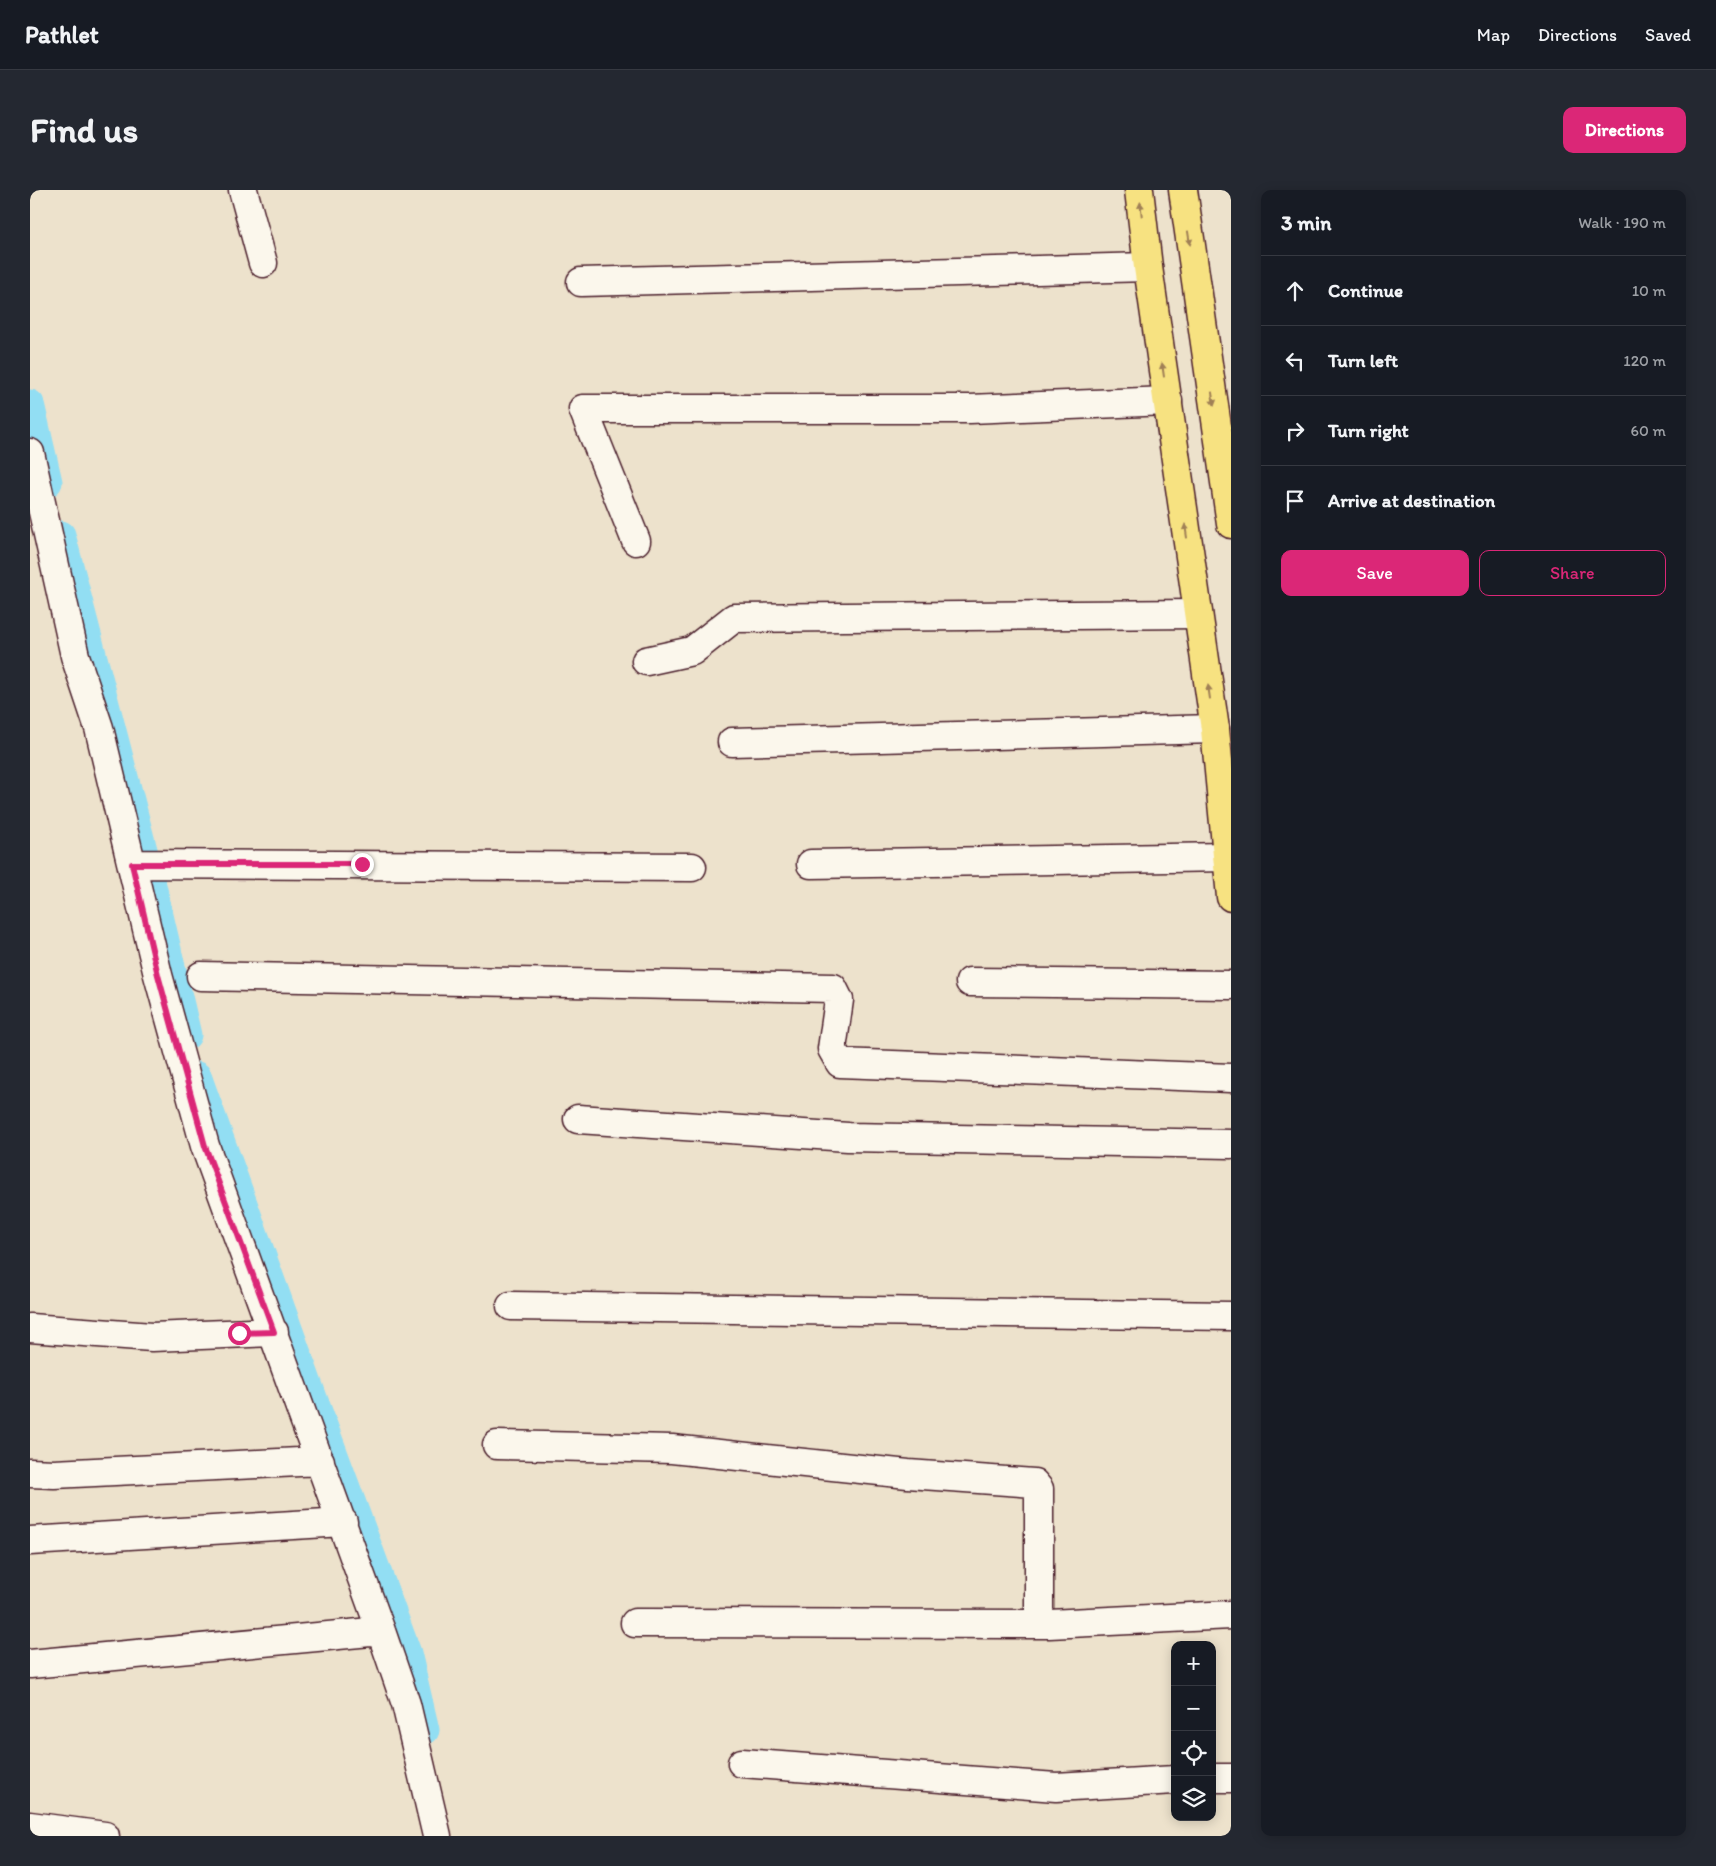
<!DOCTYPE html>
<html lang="en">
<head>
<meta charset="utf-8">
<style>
	body { margin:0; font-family:Itim,sans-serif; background:#242831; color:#f1f3f6 }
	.controls { position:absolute; right:15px; bottom:15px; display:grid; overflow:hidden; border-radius:10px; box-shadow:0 2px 12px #0003 }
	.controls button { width:45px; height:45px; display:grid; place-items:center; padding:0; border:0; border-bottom:1px solid #363941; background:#171b24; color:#f1f3f6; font:25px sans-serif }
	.stop { position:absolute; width:15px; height:15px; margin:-11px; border:4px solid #db2777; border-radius:50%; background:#fff }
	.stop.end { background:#db2777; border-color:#fff; box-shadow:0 1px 5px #0008 }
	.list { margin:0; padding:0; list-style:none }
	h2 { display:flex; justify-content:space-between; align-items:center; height:65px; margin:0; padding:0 20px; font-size:21px }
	h2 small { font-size:16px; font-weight:400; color:#9ea1a6 }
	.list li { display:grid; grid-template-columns:32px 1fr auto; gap:15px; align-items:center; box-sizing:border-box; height:70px; padding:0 20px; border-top:1px solid #363941 }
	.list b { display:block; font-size:19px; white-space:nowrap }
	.list em { font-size:16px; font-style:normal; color:#9ea1a6 }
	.actions { display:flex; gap:10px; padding:15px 20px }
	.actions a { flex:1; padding:11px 0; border:1px solid #db2777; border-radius:10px; text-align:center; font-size:18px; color:#db2777 }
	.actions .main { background:#db2777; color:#fff }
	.icon { flex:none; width:28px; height:28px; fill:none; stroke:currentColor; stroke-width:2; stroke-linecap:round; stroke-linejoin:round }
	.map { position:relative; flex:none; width:1201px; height:1646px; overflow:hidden; border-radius:10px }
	header { display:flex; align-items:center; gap:30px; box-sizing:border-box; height:70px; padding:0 25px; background:#171b24; border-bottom:1px solid #363941 }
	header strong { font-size:24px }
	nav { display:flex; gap:28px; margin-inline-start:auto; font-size:18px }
	.intro { display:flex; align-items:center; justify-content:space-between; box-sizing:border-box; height:120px; padding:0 30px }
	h1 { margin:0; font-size:35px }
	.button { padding:12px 22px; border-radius:10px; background:#db2777; color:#fff; font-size:18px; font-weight:700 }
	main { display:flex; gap:30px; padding:0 30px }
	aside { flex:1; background:#171b24; border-radius:10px; box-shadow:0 2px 12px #0003 }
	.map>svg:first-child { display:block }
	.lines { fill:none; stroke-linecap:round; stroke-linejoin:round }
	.canal { stroke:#92def3; stroke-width:29 }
	.minor-casing { stroke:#4a1f2b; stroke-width:31 }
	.highway-casing { stroke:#4a1f2b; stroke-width:31 }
	.minor { stroke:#fbf7ec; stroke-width:28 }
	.highway { stroke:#f7e281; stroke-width:28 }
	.oneway { fill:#a08056 }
	.route { stroke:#db2777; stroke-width:6 }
</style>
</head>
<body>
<header>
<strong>Pathlet</strong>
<nav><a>Map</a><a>Directions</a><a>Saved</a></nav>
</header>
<div class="intro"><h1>Find us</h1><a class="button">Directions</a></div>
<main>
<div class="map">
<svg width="1201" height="1646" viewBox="0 0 1201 1646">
	<rect width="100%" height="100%" fill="#ede2cc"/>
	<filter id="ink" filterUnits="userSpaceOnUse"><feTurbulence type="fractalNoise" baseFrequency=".02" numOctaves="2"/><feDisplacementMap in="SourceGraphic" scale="10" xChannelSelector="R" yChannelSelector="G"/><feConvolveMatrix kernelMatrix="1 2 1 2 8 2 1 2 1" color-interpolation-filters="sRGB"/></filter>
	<g filter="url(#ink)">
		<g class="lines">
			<!-- canal -->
			<path class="canal" d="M0,214L18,292
				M31,345L120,687L157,845
				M167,886L284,1211L377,1463L395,1540"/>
			<defs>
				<path id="minor" d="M213,0L233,73
					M551,92L1118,77
					M0,263L45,466L69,538L128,785L175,956L351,1441L376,1514L407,1646
					M606,351L553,219H940L1138,211
					M616,471L662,461L704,428L1168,424
					M702,552L1185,539
					M102,674L662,677
					M781,674L1197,667
					M171,786L803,798L809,810L802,859L810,873L1201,888
					M940,792L1201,795
					M548,929L818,947L1201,954
					M481,1116L1201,1126
					M0,1138L122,1147L244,1142
					M467,1255L642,1259L878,1284L1004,1293L1009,1299V1434
					M0,1283L24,1284L290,1271
					M0,1351L313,1332
					M605,1433L1019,1434L1201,1425
					M0,1474L351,1441
					M712,1573L1026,1597L1145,1590
					M1182,1588H1201
					M0,1636L75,1646"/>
				<path id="highway" d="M1109,0L1118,77L1185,539L1201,707
					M1153,0L1201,334"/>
			</defs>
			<!-- minor casing -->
			<use href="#minor" class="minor-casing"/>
			<!-- highway casing -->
			<use href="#highway" class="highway-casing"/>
			<!-- minor -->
			<use href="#minor" class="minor"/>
			<!-- highway -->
			<use href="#highway" class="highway"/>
		</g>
		<!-- one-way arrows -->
		<defs><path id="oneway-solid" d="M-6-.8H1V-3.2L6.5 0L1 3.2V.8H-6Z" transform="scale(1.25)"/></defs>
		<g class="oneway">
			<use href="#oneway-solid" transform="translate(1111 19) rotate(-96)"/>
			<use href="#oneway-solid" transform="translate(1159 48) rotate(81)"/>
			<use href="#oneway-solid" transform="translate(1133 180) rotate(-98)"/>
			<use href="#oneway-solid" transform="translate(1183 209) rotate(81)"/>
			<use href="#oneway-solid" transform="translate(1156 341) rotate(-98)"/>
			<use href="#oneway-solid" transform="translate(1179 502) rotate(-98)"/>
		</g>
	</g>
	<g class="lines" filter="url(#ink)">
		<!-- route -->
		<path class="route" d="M209,1143L244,1142L175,956L128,785L102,674H332"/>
	</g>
</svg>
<div class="controls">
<button>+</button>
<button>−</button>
<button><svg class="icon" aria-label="locate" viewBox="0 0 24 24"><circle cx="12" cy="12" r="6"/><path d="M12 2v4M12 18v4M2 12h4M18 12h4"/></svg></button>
<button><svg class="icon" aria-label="layers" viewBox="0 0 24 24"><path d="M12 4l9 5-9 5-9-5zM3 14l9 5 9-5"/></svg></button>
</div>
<div class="stop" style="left:209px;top:1143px"></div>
<div class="stop end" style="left:332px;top:674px"></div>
</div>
<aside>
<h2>3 min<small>Walk · 190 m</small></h2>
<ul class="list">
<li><svg class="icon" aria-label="ahead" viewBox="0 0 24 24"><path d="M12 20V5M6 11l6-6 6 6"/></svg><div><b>Continue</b></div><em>10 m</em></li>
<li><svg class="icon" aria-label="left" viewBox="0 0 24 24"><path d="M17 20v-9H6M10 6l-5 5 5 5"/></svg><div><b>Turn left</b></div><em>120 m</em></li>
<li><svg class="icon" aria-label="right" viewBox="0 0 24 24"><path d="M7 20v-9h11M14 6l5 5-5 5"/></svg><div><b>Turn right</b></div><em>60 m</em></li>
<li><svg class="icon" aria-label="arrive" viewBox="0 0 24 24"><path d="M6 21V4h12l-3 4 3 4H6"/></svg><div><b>Arrive at destination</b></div></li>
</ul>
<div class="actions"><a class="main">Save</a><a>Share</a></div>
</aside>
</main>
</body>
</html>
